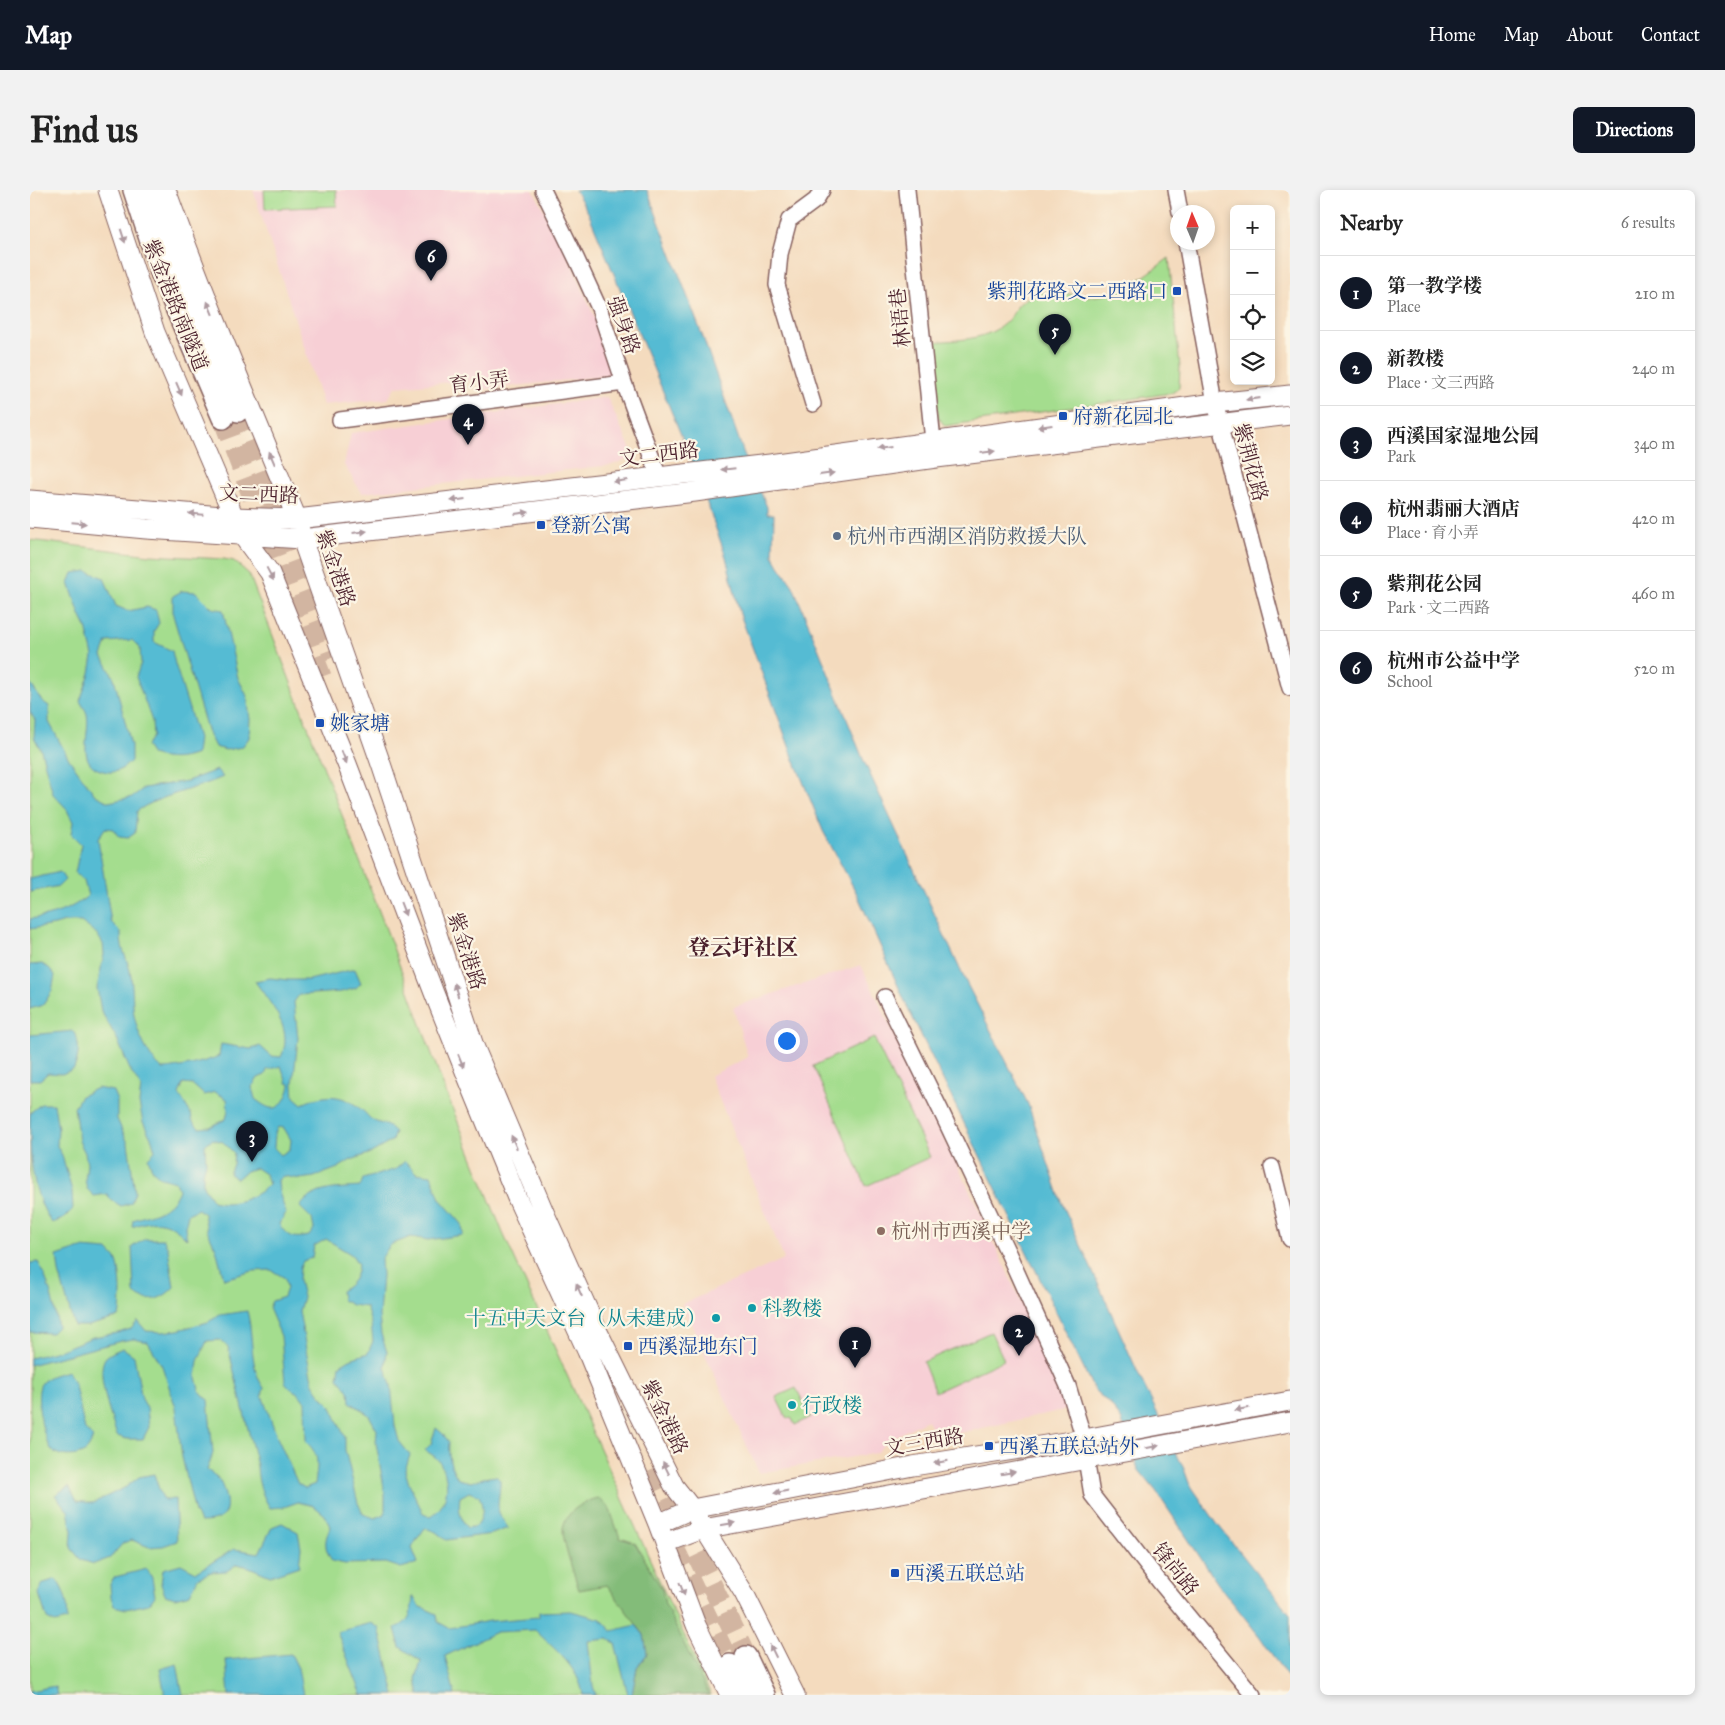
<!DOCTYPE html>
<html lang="en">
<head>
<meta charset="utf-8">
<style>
	body { margin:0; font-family:"IM FELL Great Primer","Noto Serif SC",serif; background:#f2f2f2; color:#222 }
	.controls { position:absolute; right:15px; top:15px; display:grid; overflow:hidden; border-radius:8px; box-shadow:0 2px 8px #0003 }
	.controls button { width:45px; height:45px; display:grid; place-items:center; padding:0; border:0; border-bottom:1px solid #e0e0e0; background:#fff; color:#222; font:25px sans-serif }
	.compass { position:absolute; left:1140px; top:15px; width:45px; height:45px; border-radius:50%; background:#fff; box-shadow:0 2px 8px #0003; rotate:358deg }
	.you { position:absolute; left:756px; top:850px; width:18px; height:18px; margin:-12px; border:4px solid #fff; border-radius:50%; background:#1a73e8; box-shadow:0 0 0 8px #1a73e833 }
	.badge { display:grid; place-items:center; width:32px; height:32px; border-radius:50%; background:#111827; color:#fff; font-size:16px; font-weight:700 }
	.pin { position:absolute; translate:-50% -41px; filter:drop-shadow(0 1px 2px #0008) }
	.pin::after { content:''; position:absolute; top:26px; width:18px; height:15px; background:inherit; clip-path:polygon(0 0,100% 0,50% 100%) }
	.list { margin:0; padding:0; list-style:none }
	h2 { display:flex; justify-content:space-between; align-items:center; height:65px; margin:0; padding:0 20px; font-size:21px }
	h2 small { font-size:16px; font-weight:400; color:#767676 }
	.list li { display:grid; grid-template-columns:32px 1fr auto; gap:15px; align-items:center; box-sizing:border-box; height:75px; padding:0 20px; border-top:1px solid #e0e0e0 }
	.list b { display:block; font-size:19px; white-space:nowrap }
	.list p { margin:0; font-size:16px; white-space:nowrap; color:#767676 }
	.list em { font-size:16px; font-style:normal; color:#767676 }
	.icon { flex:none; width:28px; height:28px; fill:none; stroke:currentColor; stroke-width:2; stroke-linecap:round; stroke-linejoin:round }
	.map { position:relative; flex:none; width:1260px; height:1505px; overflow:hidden; border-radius:8px }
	header { display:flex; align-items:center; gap:30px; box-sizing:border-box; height:70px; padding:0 25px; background:#111827; color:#fff }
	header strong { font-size:24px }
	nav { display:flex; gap:28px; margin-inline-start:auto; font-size:18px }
	.intro { display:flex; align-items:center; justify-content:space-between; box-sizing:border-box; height:120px; padding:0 30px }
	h1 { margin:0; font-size:35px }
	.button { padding:12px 22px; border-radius:8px; background:#111827; color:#fff; font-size:18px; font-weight:700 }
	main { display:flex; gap:30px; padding:0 30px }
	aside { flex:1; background:#fff; border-radius:8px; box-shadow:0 2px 8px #0003 }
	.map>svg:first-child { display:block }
	.built { fill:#f7cfd5 }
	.green { fill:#a4dd8e; stroke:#777e5c }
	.forest { fill:#83bc79; stroke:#666e52 }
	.water { fill:#55bbd3; stroke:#506d7f; fill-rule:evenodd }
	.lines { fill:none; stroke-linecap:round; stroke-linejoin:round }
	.highway-tunnel { stroke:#d2b5a1; stroke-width:21; stroke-dasharray:21 11; stroke-linecap:butt }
	.minor-casing { stroke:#86615e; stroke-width:18 }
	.major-casing { stroke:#86615e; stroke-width:21 }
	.highway-casing { stroke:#86615e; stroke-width:24 }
	.minor { stroke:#fff; stroke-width:15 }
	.major { stroke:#fff; stroke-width:19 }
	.highway { stroke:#fff; stroke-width:21 }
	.oneway { fill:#ae9aa0 }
	.transit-dot { fill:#1a4fb4; stroke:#fcf5e5; stroke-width:2 }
	.service-dot { fill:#5c6f8a; stroke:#fcf5e5; stroke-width:2 }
	.education-dot { fill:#8d6e63; stroke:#fcf5e5; stroke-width:2 }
	.culture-dot { fill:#0f9aa8; stroke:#fcf5e5; stroke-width:2 }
	.labels { text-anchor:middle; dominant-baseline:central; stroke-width:4.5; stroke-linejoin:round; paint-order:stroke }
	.transit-label { font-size:20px; fill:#164399; stroke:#fcf5e5; text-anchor:start }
	.street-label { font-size:20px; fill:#4a1f2b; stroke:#fcf5e5 }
	.service-label { font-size:20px; fill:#4e5e75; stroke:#fcf5e5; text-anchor:start }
	.education-label { font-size:20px; fill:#785e54; stroke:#fcf5e5; text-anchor:start }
	.culture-label { font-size:20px; fill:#0d838f; stroke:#fcf5e5; text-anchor:start }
	.quarter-label { font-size:22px; font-weight:bold; fill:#4a1f2b; stroke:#fcf5e5 }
</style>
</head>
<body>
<header>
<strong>Map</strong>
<nav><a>Home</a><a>Map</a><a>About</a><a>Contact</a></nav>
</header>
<div class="intro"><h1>Find us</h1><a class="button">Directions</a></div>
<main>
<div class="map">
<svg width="1260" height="1505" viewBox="0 0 1260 1505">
	<rect width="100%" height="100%" fill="#fcf5e5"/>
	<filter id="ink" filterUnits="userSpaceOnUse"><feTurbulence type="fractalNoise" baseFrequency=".02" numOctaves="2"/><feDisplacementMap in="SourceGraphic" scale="10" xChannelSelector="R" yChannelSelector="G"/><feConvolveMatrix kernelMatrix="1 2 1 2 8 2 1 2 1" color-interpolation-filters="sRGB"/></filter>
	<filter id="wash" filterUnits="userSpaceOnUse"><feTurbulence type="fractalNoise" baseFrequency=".0096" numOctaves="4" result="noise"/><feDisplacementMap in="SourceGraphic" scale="20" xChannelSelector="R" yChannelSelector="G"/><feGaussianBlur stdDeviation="1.12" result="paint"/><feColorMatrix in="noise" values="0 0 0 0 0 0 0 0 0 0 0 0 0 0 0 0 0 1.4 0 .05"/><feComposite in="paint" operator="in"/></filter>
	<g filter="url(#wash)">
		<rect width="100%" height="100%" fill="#f4dbbe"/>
		<!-- built -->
		<path class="built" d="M223,0H503L533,54L565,128L584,185L456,199L445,190L365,197L358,209L293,215Z
			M577,207L604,266L582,275L332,303L314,275L321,243Z
			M831,775L946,1014L1027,1190L1038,1219L907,1248L897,1230L858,1250L846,1263L729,1283L652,1114L754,1069L680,886L718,867L703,817Z"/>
		<!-- green -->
		<path class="green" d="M234,0H306L307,16L235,19Z
			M1139,68L1150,177L1149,198L1142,203L915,236L908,227L899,152C926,150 959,151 978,130C982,126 984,121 987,117C990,112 1000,106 1005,104C1023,98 1037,105 1054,106C1088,109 1113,87 1139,68Z
			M0,350L120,365L194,369L204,371L219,384L361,752L415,900L473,1043L681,1505H0Z
			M844,848L900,967L836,996L783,876Z
			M961,1142L974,1170L905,1202L893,1172Z
			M766,1198L781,1227L765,1235L761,1227L757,1229L746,1207Z"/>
		<!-- forest -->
		<path class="forest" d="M568,1308L579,1317L590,1348L605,1353L632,1399L635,1414L644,1433L679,1505H602L607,1477L617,1464L614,1445L577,1395L549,1400C545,1387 532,1351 533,1338C536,1321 553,1312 568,1308Z"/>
		<!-- water -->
		<path class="water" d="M545,0H617L674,150L714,264L737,317V324H744L743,365L749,376L763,396L833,569L935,790L998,914L1031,1011L1109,1185L1154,1279L1159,1293L1188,1335L1260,1424V1491L1230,1447L1188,1394L1126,1301L1108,1279L1092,1231L1081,1215L1064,1200L877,816L827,704L793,641L763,567L710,424L696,367L662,271L558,22Z
			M57,381L74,388L86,416L98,421L117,417L126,420L129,433L124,441V452L142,461L145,474L168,548L166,564C152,570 136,570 122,565L116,556L123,546L122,531L106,487L111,473L110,458L102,450L77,452L72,466L84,488L101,555V571C95,577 88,583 78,582C43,577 61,545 57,524C56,520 52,515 50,511L60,483L63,466L56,437L50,425L39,393L43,383Z
			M152,401L166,402L182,418L193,420L208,488L217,506L220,529L219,548L212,557L196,560L185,557L178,543L143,425V406Z
			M0,493L12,511L19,516V532L39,569L65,605L79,612L102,607L114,598L157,591L187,580L193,587C167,599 128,606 107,621L105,643L98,648L89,647L83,639L75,638L68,649L81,732L91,742C90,762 99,769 101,787C103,799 102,812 104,825C108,844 117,866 132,879C146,879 176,872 189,866L191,854L221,859L230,856L241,866L251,867C265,838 239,813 225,791L240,788L258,790H279L325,779L331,793L326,798L311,802L269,805L264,812L268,848L263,895L264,907L272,914C296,903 313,903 333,921C336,923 338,927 341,929C349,935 356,932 365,942L362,951L341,963L321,970L308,978L284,987L270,989L253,986L248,990L249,1002L256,1023L249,1034C258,1048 263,1049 279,1046L284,1039L282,1029L270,1017C283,997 308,999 330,997L333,989L366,979L375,971L386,983L401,985L410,1009L432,1034L433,1045L398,1050L381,1047L360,1055L351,1069L352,1085L349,1126L351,1144L357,1162L355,1177L361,1195L365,1236L369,1251L380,1265L375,1280L379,1294L393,1323L401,1326C420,1315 421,1287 408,1270C405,1266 399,1263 395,1260L401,1254L406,1238L413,1244L419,1252C418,1267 420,1276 428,1289L441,1292L453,1288L466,1286L470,1290C471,1301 466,1313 469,1323C471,1328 475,1333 478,1338L462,1344L416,1350L406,1342L395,1338L387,1349L382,1358L388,1373L371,1378L356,1373L315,1374L302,1371C294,1357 294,1352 300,1337L295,1325L284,1316L268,1312L254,1317L240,1318C231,1303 228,1293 227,1276L198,1157L190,1150L177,1151L168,1171L166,1187L169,1200L178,1210L183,1263L177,1280C180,1282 184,1285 187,1287C192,1293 194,1301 196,1309C199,1328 187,1332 170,1332L165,1323L152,1267L146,1218L132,1176L118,1152L104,1149L91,1151L0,1175V1168L28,1161L63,1147L88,1143L101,1139L108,1131L116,1141L132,1142L148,1140L178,1132L190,1125L217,1121C224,1146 219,1178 234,1198L232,1205L247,1247L268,1294L275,1298L285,1294C287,1276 291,1265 276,1252L275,1212L269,1204L260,1198L255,1192L251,1146L239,1118L242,1111L254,1107L257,1098L255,1088L241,1080L223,1081L194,1089L186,1059L177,1040L174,1024L168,1019L158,1024L155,1037L157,1049C138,1029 127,1028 102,1037L103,1030C123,1023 140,1022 149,1000L146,992C128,988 123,985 118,968L125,961L122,950L113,932L109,913L111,897L100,880L87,849L71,821L67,798L74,764L73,754L67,744L51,732H35L25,735L0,739V729C22,726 40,720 58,706L54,691L45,683L51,654L41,644L43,632L36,618L23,604L11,560L4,547L5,530L0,522ZM251,876L257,893L260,894C259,901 258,903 255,909C246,924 237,918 225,909L222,897L228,888L235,885L237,880ZM153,894L163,895L174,905L185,902L197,909L198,920L196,929L180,937L169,938L163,932L161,924L149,904ZM248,937L254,938L261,950L260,959L251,965L244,958L245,943ZM182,949L193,952L204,963L203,974L199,984L207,989L216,981L226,978L235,984L239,994C226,1008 201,1017 183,1011L173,996V984L176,973L175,955ZM296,1049L322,1065L328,1074C327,1088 322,1094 311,1101L312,1110L322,1115L336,1117L341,1133L343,1151L338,1163L320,1169L310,1175L308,1188L319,1201L320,1212L339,1225L347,1240L346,1253L355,1304V1324L345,1328L333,1324L328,1313L320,1280L315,1260V1247L300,1215L291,1206L283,1194L280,1181L269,1121L273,1107L269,1090L270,1078L273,1071L282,1068L284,1056ZM439,1302L449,1306C454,1318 453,1326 447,1336L437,1338C430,1328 428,1318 430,1307Z
			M30,682L35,690L29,696L0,702V689Z
			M12,774L19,778L25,785L22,801L13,815L0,819V775Z
			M43,841C51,854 49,865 44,879L32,884L18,883L10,890H0V845Z
			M67,898L83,901L87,911V929L98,953L105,1002L101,1013L91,1016L81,1010L77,1004L64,1006L57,999L55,990L57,974L55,963L49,951L44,917L51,906Z
			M11,914H24L28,939L27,956L32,965L42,1001L43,1019L33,1029L22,1033C0,1002 0,963 0,926L1,922Z
			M115,1049H134L138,1059L144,1097C133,1109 118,1115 104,1103L102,1057Z
			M51,1058L78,1060C80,1063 84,1066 86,1069C92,1082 92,1114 89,1127L58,1136H44L29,1082L27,1066Z
			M8,1072C19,1091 24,1115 28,1137L22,1143L0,1142V1073Z
			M93,1158L104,1166L112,1209L117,1218L119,1237L113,1249H97L87,1246C82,1230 64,1180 76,1167C80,1163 88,1160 93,1158Z
			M38,1181L45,1196L55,1240L63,1247C61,1251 60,1258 56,1261C48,1267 31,1268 23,1261C13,1253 4,1205 11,1194C17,1185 28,1184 38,1181Z
			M124,1284L130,1302L134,1310L145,1309L147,1351L133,1356L119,1357L102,1350L93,1353L80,1368L64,1374L51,1370L41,1358L42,1341L38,1321L25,1305L39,1296L47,1311L63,1313L96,1297L109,1287Z
			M252,1333L268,1342L271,1358L269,1376L240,1386L219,1377L207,1374L197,1381L181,1382L168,1388L160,1404L145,1408L135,1405L131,1394L133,1379L151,1374L166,1382L204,1359L229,1363L242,1337Z
			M117,1379L122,1388L125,1406L119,1414L96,1419L84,1416L81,1407L80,1394L85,1387Z
			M26,1389C35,1401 39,1415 37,1430L25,1433L17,1429L9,1404L11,1394Z
			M383,1405L389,1416L407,1424L408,1432L419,1438L460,1431L509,1427V1422L541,1421L571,1429L582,1441L606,1435L614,1445L617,1464L607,1477L602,1505H598L585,1453L578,1449L558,1451L563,1496L566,1505H553C549,1477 524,1459 505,1440L466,1442L415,1466L425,1505H389L386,1489L391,1471L370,1457L365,1438C381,1433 382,1420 383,1405Z
			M341,1433L349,1438L365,1505H332L307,1442Z
			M261,1464L268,1478L273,1505H199L196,1470Z
			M147,1474L153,1505H135L130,1479Z
			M25,1496L27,1505H0V1501Z"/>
	</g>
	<g filter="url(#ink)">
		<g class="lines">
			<!-- highway-tunnel -->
			<path class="highway-tunnel" d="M208,221L304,467
				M193,228L295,497
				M626,1278L716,1467
				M644,1358L700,1475"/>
			<defs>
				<path id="minor" d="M513,0L547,70L569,118L594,193L629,287
					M877,0L903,251
					M1146,0L1150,22
					M1156,52L1185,213L1260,498
					M783,214L747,95L750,64L759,30L786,10L792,0
					M310,230L594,193
					M855,807L910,919L979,1065L1038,1196L1054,1249
					M1242,977L1260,1049
					M1056,1269L1062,1305L1129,1391L1223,1505"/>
				<path id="major" d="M78,0L125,142L204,327L212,345L240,383L317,574L404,803L437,886L487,1008L557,1161L628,1334L666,1435L700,1505
					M136,0C176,111 222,220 267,329L272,349L352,577L444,856L514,1022L567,1140L644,1296L662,1319L714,1403L765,1505
					M0,310L204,327L267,329L740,274L1185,213L1260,205
					M0,328L116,339L272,349L665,302L906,268L1260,225
					M628,1334L662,1319L883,1276L1054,1249L1260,1211
					M635,1353L673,1339L1260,1232"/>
				<path id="highway" d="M104,0L132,85L193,228
					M121,0L144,67L208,221
					M716,1467L734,1505
					M700,1475L715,1505"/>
			</defs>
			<!-- minor casing -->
			<use href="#minor" class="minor-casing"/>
			<!-- major casing -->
			<use href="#major" class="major-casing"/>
			<!-- highway casing -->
			<use href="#highway" class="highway-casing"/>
			<!-- minor -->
			<use href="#minor" class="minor"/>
			<!-- major -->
			<use href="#major" class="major"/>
			<!-- highway -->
			<use href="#highway" class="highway"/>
		</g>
		<!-- one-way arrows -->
		<defs><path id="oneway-solid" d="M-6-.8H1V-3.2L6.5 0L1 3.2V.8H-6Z" transform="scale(1.25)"/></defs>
		<g class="oneway">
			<use href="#oneway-solid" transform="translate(93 46) rotate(72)"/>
			<use href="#oneway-solid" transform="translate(180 118) rotate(-112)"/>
			<use href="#oneway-solid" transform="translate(149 199) rotate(67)"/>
			<use href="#oneway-solid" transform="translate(1223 209) rotate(173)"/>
			<use href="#oneway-solid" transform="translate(1015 236) rotate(172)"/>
			<use href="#oneway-solid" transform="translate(854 258) rotate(172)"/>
			<use href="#oneway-solid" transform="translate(958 262) rotate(-7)"/>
			<use href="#oneway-solid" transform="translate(242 268) rotate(-113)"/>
			<use href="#oneway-solid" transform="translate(698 279) rotate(174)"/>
			<use href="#oneway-solid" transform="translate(797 284) rotate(-8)"/>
			<use href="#oneway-solid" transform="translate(590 291) rotate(173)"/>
			<use href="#oneway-solid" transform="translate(428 310) rotate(173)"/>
			<use href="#oneway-solid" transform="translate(492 323) rotate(-7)"/>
			<use href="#oneway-solid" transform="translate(166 324) rotate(-175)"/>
			<use href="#oneway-solid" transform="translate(49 333) rotate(5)"/>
			<use href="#oneway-solid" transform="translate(330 342) rotate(-7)"/>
			<use href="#oneway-solid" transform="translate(240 384) rotate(62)"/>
			<use href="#oneway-solid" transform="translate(314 567) rotate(68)"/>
			<use href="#oneway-solid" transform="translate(373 719) rotate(69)"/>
			<use href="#oneway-solid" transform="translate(426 800) rotate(-108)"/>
			<use href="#oneway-solid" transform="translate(431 871) rotate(68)"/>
			<use href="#oneway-solid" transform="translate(484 952) rotate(-113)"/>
			<use href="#oneway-solid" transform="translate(549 1100) rotate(-114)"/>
			<use href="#oneway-solid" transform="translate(1212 1219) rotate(170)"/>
			<use href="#oneway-solid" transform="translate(1122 1257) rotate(-11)"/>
			<use href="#oneway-solid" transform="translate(911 1272) rotate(171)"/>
			<use href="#oneway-solid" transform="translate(636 1278) rotate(-116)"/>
			<use href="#oneway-solid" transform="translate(978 1283) rotate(-10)"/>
			<use href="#oneway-solid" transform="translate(751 1302) rotate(169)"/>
			<use href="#oneway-solid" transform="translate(698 1334) rotate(-10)"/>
			<use href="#oneway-solid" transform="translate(652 1399) rotate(69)"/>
			<use href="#oneway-solid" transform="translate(743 1461) rotate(-116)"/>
		</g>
	</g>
	<!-- markers -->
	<g class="transit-dot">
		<rect x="1142" y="96" width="10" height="10" rx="2.5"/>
		<rect x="1028" y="221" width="10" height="10" rx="2.5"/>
		<rect x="506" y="330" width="10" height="10" rx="2.5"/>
		<rect x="285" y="528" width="10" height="10" rx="2.5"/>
		<rect x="593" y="1151" width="10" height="10" rx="2.5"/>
		<rect x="954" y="1251" width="10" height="10" rx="2.5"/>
		<rect x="860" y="1378" width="10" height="10" rx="2.5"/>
	</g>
	<circle class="service-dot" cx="807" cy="346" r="5"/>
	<circle class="education-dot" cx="851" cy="1041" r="5"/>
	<g class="culture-dot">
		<circle cx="722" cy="1118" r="5"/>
		<circle cx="686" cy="1128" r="5"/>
		<circle cx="762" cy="1215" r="5"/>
	</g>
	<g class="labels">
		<!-- transit labels -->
		<g class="transit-label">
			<text x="1137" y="101" text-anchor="end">紫荆花路文二西路口</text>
			<text x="1043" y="226">府新花园北</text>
			<text x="521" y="335">登新公寓</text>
			<text x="300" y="533">姚家塘</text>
			<text x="608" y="1156">西溪湿地东门</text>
			<text x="969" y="1256">西溪五联总站外</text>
			<text x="875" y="1383">西溪五联总站</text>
		</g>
		<!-- street labels -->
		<g class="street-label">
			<text transform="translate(146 115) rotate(68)">紫金港路南隧道</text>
			<text transform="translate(870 128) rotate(-96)">林语巷</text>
			<text transform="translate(594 135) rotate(71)">强身路</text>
			<text transform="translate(449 192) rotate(-7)">育小弄</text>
			<text transform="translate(629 264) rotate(-7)">文二西路</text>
			<text transform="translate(1221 272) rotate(75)">紫荆花路</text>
			<text transform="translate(229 304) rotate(2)">文二西路</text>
			<text transform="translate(306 378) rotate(71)">紫金港路</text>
			<text transform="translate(437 761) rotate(72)">紫金港路</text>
			<text transform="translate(635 1227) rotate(64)">紫金港路</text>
			<text transform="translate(894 1252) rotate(-10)">文三西路</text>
			<text transform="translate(1146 1379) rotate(51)">锋尚路</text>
		</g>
		<!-- service labels -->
		<g class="service-label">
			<text x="817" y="346">杭州市西湖区消防救援大队</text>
		</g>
		<!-- education labels -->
		<g class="education-label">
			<text x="861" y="1041">杭州市西溪中学</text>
		</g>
		<!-- culture labels -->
		<g class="culture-label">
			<text x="732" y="1118">科教楼</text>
			<text x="676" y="1128" text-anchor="end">十五中天文台（从未建成）</text>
			<text x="772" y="1215">行政楼</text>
		</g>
		<!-- quarter labels -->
		<g class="quarter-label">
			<text x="713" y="757">登云圩社区</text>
		</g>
	</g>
</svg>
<div class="controls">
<button>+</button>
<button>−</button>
<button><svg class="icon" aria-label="locate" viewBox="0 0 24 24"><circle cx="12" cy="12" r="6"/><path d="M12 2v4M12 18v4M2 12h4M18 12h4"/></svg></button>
<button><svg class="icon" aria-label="layers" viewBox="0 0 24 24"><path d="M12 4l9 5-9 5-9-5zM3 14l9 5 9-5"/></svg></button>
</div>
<svg class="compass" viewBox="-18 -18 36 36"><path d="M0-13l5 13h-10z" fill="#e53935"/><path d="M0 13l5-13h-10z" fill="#767676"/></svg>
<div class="you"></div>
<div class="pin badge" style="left:825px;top:1178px">1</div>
<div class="pin badge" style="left:989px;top:1166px">2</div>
<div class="pin badge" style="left:222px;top:972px">3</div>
<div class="pin badge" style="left:438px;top:255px">4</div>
<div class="pin badge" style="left:1025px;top:165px">5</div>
<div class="pin badge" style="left:401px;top:91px">6</div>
</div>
<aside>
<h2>Nearby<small>6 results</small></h2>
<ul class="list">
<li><span class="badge">1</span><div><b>第一教学楼</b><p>Place</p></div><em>210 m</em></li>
<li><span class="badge">2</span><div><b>新教楼</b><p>Place · 文三西路</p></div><em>240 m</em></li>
<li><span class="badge">3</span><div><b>西溪国家湿地公园</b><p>Park</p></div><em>340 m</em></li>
<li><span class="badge">4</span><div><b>杭州翡丽大酒店</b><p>Place · 育小弄</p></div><em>420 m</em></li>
<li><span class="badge">5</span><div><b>紫荆花公园</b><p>Park · 文二西路</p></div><em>460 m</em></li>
<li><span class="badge">6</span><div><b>杭州市公益中学</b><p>School</p></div><em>520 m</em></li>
</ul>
</aside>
</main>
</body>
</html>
